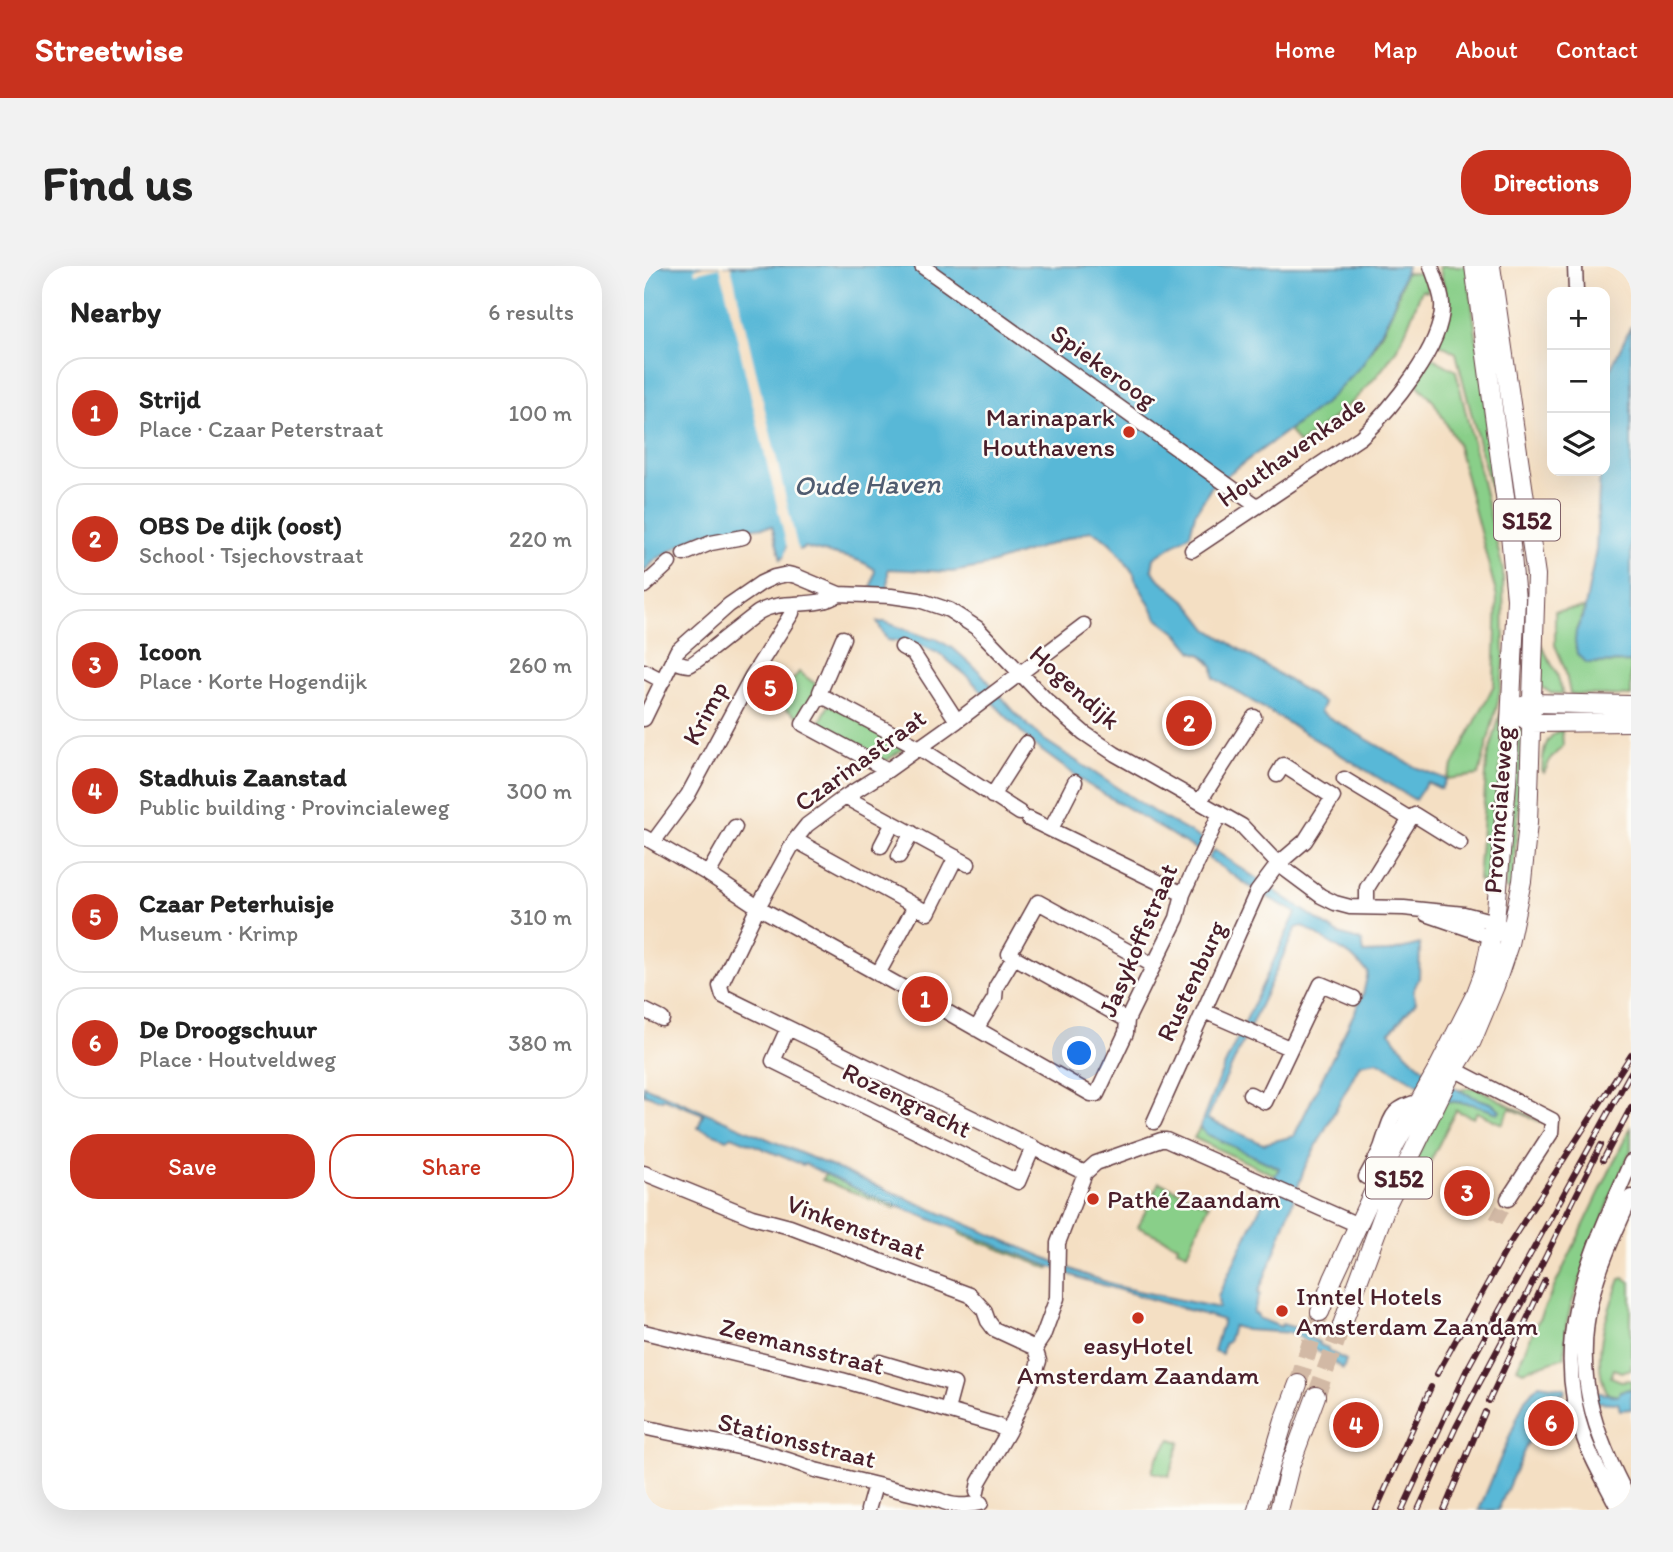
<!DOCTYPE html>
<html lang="en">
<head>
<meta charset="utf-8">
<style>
	body { margin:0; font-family:Itim,sans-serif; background:#f2f2f2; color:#222 }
	.controls { position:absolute; right:21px; top:21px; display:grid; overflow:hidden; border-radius:14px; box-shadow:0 7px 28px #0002 }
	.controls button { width:63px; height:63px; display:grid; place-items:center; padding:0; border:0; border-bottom:2px solid #e0e0e0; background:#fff; color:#222; font:35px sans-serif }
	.you { position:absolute; left:436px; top:788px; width:24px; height:24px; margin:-18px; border:5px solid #fff; border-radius:50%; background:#1a73e8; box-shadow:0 0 0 10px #1a73e833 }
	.badge { display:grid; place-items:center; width:46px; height:46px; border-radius:50%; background:#c8321e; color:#fff; font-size:23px; font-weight:700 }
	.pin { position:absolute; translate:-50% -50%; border:4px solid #fff; box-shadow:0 2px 7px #0006 }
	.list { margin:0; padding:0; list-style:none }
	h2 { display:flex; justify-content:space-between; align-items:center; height:91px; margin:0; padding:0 28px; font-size:30px }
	h2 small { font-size:23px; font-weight:400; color:#767676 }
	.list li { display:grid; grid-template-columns:46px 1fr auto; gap:21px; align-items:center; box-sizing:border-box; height:112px; margin:0 14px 14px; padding:0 14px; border:2px solid #e0e0e0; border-radius:28px }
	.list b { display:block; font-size:26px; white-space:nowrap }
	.list p { margin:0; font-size:23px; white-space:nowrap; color:#767676 }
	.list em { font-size:23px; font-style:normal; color:#767676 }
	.actions { display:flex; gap:14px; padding:21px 28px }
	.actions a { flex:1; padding:16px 0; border:2px solid #c8321e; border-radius:28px; text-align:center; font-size:24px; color:#c8321e }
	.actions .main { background:#c8321e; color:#fff }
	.icon { flex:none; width:38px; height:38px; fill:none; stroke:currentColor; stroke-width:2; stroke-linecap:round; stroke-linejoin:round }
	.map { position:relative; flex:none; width:987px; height:1244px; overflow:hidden; border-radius:28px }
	header { display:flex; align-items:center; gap:42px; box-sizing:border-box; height:98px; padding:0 35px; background:#c8321e; color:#fff }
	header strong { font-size:33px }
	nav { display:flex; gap:38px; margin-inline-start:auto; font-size:24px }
	.intro { display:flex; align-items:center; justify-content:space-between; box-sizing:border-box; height:168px; padding:0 42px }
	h1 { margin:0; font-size:49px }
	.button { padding:18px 32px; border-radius:28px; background:#c8321e; color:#fff; font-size:24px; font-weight:700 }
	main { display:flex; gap:42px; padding:0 42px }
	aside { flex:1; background:#fff; border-radius:28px; box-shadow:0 7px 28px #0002 }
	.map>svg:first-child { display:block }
	.green { fill:#89cf89; stroke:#6a775a; stroke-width:2 }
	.water { fill:#59b8d7; stroke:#526c81; stroke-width:2; fill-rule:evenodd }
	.pier { fill:#f4dfc3 }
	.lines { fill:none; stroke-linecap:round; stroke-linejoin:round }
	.minor-tunnel { stroke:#d2b9a5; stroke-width:14; stroke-dasharray:14 7; stroke-linecap:butt }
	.major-tunnel { stroke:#d2b9a5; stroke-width:18; stroke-dasharray:18 9; stroke-linecap:butt }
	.minor-casing { stroke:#643c42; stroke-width:17 }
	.major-casing { stroke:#643c42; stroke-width:20 }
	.minor { stroke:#fff; stroke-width:14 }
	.major { stroke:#fff; stroke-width:18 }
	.rail-casing { stroke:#4a1f2b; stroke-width:6 }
	.rail { stroke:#fdfcf7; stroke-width:3.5; stroke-dasharray:10; stroke-linecap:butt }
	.poi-dot { fill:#c8321e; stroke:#fdfcf7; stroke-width:2.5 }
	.labels { text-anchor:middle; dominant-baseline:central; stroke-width:5; stroke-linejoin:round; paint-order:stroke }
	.shield { fill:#fdfcf7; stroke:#806168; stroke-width:2 }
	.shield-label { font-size:24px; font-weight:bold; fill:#4a1f2b }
	.street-label { font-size:26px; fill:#4a1f2b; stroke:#fdfcf7 }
	.poi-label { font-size:26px; fill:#4a1f2b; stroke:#fdfcf7; text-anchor:start }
	.water-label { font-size:28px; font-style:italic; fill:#505c70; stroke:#fdfcf7 }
</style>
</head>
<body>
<header>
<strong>Streetwise</strong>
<nav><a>Home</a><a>Map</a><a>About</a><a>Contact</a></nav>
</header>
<div class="intro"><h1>Find us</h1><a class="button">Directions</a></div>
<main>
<aside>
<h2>Nearby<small>6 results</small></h2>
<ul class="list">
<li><span class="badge">1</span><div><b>Strijd</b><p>Place · Czaar Peterstraat</p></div><em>100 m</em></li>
<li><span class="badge">2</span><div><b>OBS De dijk (oost)</b><p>School · Tsjechovstraat</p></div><em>220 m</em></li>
<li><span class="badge">3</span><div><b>Icoon</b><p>Place · Korte Hogendijk</p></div><em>260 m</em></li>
<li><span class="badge">4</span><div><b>Stadhuis Zaanstad</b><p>Public building · Provincialeweg</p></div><em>300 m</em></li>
<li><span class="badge">5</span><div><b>Czaar Peterhuisje</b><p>Museum · Krimp</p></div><em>310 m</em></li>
<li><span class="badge">6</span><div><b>De Droogschuur</b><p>Place · Houtveldweg</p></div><em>380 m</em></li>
</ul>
<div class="actions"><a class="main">Save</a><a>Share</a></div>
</aside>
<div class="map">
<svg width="987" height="1244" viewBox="0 0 987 1244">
	<rect width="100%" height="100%" fill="#fdfcf7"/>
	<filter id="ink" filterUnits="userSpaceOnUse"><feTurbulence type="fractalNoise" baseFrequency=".0143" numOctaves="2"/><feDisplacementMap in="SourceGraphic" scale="14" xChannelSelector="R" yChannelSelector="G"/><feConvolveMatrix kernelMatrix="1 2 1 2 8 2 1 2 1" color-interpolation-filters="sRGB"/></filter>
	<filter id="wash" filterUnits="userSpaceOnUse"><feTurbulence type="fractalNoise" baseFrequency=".00686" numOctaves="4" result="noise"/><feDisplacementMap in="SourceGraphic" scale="28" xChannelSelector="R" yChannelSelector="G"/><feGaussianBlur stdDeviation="1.57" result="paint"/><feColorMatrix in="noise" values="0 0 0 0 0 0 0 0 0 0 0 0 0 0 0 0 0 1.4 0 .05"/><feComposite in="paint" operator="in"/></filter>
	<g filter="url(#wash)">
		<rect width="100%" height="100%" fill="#f4dfc3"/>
		<!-- green -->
		<path class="green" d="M795,0H823L860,277L812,87L793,76L805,41Z
			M761,7H780L784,25L778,24C769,44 763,66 752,84C727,123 693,151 655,178L645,164C707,118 740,83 761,7Z
			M787,91L812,105L859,304L860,399L854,436L835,509L802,513L850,419L853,331L813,177L790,136L772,117Z
			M941,342L932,365L943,397L987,396V430L926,428L921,403L911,379V345Z
			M895,375L913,408L919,428L907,427L894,419Z
			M155,406L176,421L158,453L132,436Z
			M860,435H862L846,622L836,620L837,614H834L843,495Z
			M185,438L263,480L242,495L174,460Z
			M881,462L869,612L871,625L861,623L873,467L875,463Z
			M918,464L919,480L907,492L900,507L898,506C899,489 899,470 918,464Z
			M823,822H833L901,858L866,842L858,858L833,846L829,852L812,844L770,928L761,925L758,931L752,929L802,835L828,838L854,846L815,824Z
			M987,860V884L971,920L927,1040L922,1061L921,1091L879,1105L873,1102L886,1072Z
			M556,861L563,868L635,902L632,910L550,872Z
			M181,908L252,940L250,942L178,914Z
			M515,916L565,939L543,987L533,983L534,979L494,961Z
			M314,963L406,999V1003L316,968Z
			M980,1012L987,1016V1103L977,1106L970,1103L967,1111L977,1115L987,1114V1123L976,1125L975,1130L964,1128C945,1094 963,1047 976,1013Z
			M527,1173L536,1176L525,1210L508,1206L512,1193Z"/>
		<!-- water -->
		<path class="water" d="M0,0H763L746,49L719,98L680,138L568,220L551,248L546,268L510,292L508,303L513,311L544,337L564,363L680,437L676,446L771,501L802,513L797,523L783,516L771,534L570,412L569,401L565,395L558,389L549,386L535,369L513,352L491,313L490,308C478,292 466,270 446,265L337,301L308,306L244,303V322L227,323L231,304C213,289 184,289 161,281L155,284L143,281L142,289L137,293L128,260L54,269L11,294L0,306Z
			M987,60V396L943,397L933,388L931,375L932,365L940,347L952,284L956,205H961V115Z
			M233,356H241L287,373L291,372L311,384L337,407L374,450L399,473L513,548L565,577L560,588L443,518L390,479L322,409L296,388L274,378L270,380L269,377L243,374Z
			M570,584L695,668L718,675L720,687L745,686L776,678L775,712L769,725L772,736L746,766C768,798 792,814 827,830C837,835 848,835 856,844L854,847L828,838L804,835L733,795L716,798L661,901L630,988L614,1027L616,1028L609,1047L614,1049V1052L637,1061L638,1058L652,1062L653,1059L656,1061L655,1065L665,1069V1072L675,1076L676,1079L684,1082V1085L702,1094L699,1103L650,1067L602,1064L589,1060L584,1076L580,1078L578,1088L570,1085L579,1054L438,1013L223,928L161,898L159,899L88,870L83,873L54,862L59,848L19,832L18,834L0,828V820L439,1008L480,1022L575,1042L574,1030L635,902L562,868L556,861L574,814L652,647L611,624L564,592ZM659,660L707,690L724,706L719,729L650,870L619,878L563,853L652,662Z
			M895,1118L921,1122L920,1128L906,1126L854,1244H835L881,1133Z
			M927,1122L974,1130L976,1125L987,1123V1143L976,1144L974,1137L952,1136L927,1131Z"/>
		<!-- pier -->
		<path class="pier" d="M59,0H87L155,288L147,285L145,291L139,296L143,281L76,1L51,7L50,3Z"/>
	</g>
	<g filter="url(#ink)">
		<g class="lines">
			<!-- minor-tunnel -->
			<path class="minor-tunnel" d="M852,955L864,933"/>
			<!-- major-tunnel -->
			<path class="major-tunnel" d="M654,1118L676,1046
				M672,1130L698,1059"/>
			<defs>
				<path id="minor" d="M278,0L613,240
					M931,0L932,26
					M548,284L717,171C746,144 801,79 798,37C797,25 791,12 787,0
					M40,288L67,277L99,271
					M0,320L25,297
					M440,359L313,455L244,504L201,531L163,559L151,574L114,641L76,720L79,730L441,907
					M258,381L269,387L313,455
					M29,395C34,396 39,399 45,399C51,398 103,354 115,346C139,332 172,344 195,328
					M0,405L19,415
					M177,433L176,426L199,372
					M0,453L33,385L85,339L117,317L130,311L144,308L152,310L195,328L247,330L275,334L305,344L333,362L402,434L440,467L471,488L598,560L634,598L677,630L691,637L706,641L760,642L820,648L851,656L868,668
					M244,504L159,458L174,433L182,432L274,481L376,547
					M700,513L766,553
					M348,530L382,477
					M201,531L324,598
					M556,535L610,451
					M385,553L539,628
					M407,563L431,516
					M0,571L64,608L114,641L258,721
					M151,574L284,647L312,591
					M10,575L44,529L108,410L148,347L149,339
					M237,580L249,557
					M255,590L268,567
					M64,608L91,561
					M723,639V622L766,553L771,549L816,577
					M782,648L840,668L856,669
					M234,708L271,640
					M0,744L18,753
					M560,745L645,782
					M303,746L447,828H453L482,767L483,754L533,652L539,628L576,547
					M483,754L365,688L394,636L509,699
					M144,762L129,795L374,916L389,881
					M332,763L351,732L352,721L370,691
					M802,799L908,854L907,867L864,933
					M606,828L621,836L677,718L710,732
					M510,856L613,626L634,598L661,575L689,531L639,499L633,509
					M0,907L108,951L146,961L326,1029L340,1044L344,1055L350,1063L391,1082
					M722,911C728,899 736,888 739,876C748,850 747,842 777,835
					M987,931C973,962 958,993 949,1026C928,1105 949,1168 987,1237
					M0,1066L198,1114L352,1159L364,1166
					M235,1096L310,1118L303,1144
					M0,1161C57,1175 117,1181 171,1204L295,1234C309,1241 322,1240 337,1237
					M333,1226L335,1216L364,1166L392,1104L395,1095L391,1082L399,1070L413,1032L414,977L441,907L452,897L517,874H522L714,959
					M0,1244H2
					M224,1244L231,1219
					M975,1244C964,1220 949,1197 940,1172C904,1070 947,989 987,896"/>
				<path id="major" d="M879,440L887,437L987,439
					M877,450L886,457L987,456
					M676,1046L689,1013L752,877L792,806L832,727L840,706L851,656L863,517L872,333L866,268L830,0
					M698,1059L743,938L804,814L828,775L851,720L865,678L878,615L884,557L892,309L847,0
					M613,1244L640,1155L654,1118
					M635,1244L646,1200L672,1130"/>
			</defs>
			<!-- minor casing -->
			<use href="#minor" class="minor-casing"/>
			<!-- major casing -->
			<use href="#major" class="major-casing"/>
			<!-- minor -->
			<use href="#minor" class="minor"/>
			<!-- major -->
			<use href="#major" class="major"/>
			<defs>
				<path id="rail" d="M959,894L987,841
					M793,1108L866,977L987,789
					M845,1135L901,1014
					M732,1244L787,1121
					M758,1244L822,1105L987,806
					M774,1244L812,1161L880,1034L957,879
					M800,1244L841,1146"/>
			</defs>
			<!-- rail casing -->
			<use href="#rail" class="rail-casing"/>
			<!-- rail -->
			<use href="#rail" class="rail"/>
		</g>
	</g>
	<!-- markers -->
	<g class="poi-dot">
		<circle cx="485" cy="166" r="7"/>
		<circle cx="449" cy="933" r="7"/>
		<circle cx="638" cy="1045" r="7"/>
		<circle cx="494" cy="1052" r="7"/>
	</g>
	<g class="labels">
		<!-- shield labels -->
		<g class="shield">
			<rect x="850" y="233.5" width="66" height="41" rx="5"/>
			<rect x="722" y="891.5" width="66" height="41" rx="5"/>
		</g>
		<g class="shield-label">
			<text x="883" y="254">S152</text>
			<text x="755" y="912">S152</text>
		</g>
		<!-- street labels -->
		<g class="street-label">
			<text transform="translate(460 100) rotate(36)">Spiekeroog</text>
			<text transform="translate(647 185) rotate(-35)">Houthavenkade</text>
			<text transform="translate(431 421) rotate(42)">Hogendijk</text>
			<text transform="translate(61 447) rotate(-62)">Krimp</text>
			<text transform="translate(216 494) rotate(-36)">Czarinastraat</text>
			<text transform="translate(854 544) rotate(-86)">Provincialeweg</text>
			<text transform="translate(494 674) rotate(-67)">Jasykoffstraat</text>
			<text transform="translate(547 715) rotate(-65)">Rustenburg</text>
			<text transform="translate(263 834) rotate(26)">Rozengracht</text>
			<text transform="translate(212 961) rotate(20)">Vinkenstraat</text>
			<text transform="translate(158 1080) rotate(14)">Zeemansstraat</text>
			<text transform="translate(153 1174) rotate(14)">Stationsstraat</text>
		</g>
		<!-- poi labels -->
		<g class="poi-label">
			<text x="471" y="151" text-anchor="end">Marinapark<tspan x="471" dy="30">Houthavens</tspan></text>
			<text x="463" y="933">Pathé Zaandam</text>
			<text x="652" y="1030">Inntel Hotels<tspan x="652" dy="30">Amsterdam Zaandam</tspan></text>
			<text x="494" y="1079" text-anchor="middle">easyHotel<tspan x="494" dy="30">Amsterdam Zaandam</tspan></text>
		</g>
		<!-- water labels -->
		<g class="water-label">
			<text transform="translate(223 218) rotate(-1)">Oude Haven</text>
		</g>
	</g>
</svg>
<div class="controls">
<button>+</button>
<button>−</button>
<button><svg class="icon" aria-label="layers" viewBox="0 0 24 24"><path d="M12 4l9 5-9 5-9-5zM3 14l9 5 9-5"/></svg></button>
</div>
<div class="you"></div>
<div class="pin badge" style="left:281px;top:733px">1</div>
<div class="pin badge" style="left:545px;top:457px">2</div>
<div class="pin badge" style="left:823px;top:927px">3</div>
<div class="pin badge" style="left:712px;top:1159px">4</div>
<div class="pin badge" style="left:126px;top:422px">5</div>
<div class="pin badge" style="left:907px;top:1157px">6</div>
</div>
</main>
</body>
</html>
